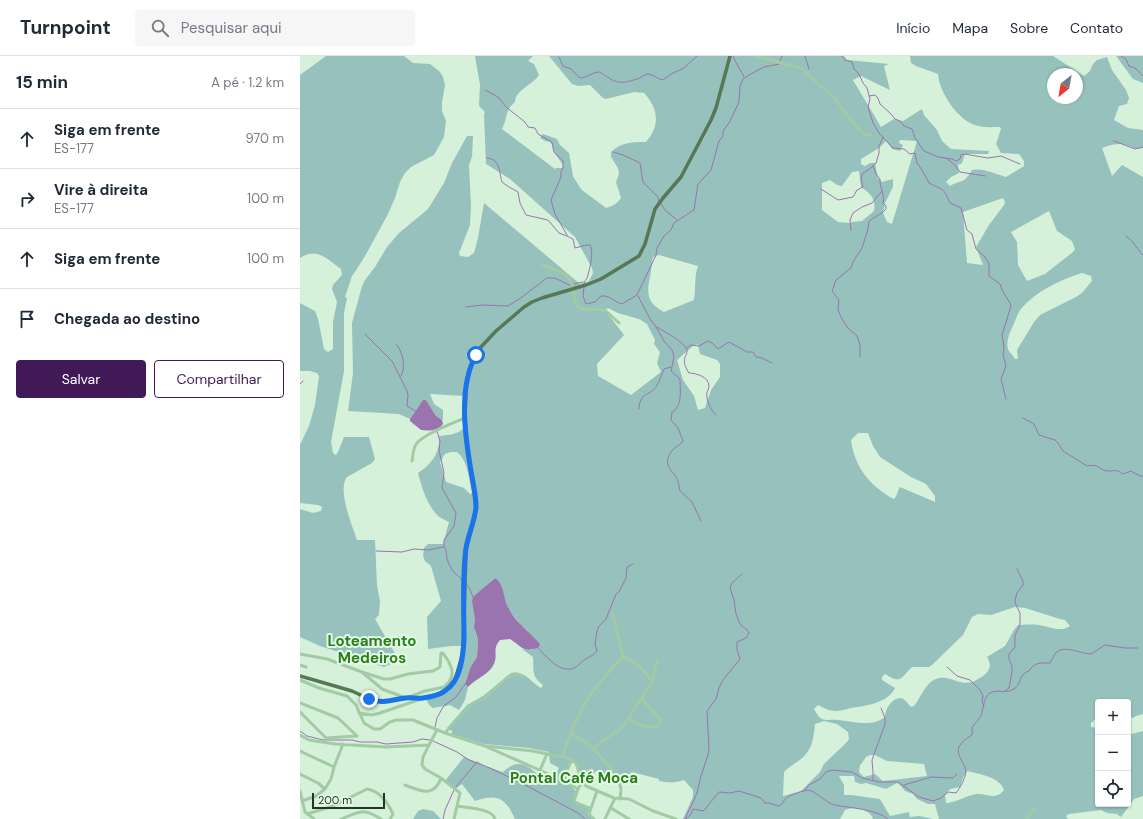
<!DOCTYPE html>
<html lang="pt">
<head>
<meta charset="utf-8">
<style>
	body { margin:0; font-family:"DM Sans",sans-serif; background:#f6f6f7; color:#1f2937 }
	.controls { position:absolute; right:12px; bottom:12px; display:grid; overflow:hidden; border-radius:4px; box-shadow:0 1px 3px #0004 }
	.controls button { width:36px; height:36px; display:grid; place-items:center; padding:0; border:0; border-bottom:1px solid #e0e1e3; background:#fff; color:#1f2937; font:20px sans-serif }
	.compass { position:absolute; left:747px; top:12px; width:36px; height:36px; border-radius:50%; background:#fff; box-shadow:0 1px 3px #0004; rotate:211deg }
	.scale { position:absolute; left:12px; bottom:10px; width:73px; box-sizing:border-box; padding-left:4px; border:2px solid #263425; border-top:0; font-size:11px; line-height:14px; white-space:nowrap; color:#263425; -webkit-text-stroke:3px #e2f9e5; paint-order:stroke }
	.stop { position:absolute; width:12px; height:12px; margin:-9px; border:3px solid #1a73e8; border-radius:50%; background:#fff }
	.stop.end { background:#1a73e8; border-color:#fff; box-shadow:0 1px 4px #0008 }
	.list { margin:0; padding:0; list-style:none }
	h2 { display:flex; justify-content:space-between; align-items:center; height:52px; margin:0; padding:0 16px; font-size:17px }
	h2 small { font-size:13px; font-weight:400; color:#747a83 }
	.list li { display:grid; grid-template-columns:26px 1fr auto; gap:12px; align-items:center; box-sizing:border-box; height:60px; padding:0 16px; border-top:1px solid #e0e1e3 }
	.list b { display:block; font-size:15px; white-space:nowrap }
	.list p { margin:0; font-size:13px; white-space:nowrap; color:#747a83 }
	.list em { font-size:13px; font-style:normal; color:#747a83 }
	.actions { display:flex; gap:8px; padding:12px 16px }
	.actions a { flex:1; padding:9px 0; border:1px solid #411956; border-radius:4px; text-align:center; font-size:14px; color:#411956 }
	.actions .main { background:#411956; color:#fff }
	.icon { flex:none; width:22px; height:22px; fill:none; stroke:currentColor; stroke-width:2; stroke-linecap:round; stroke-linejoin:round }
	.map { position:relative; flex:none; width:843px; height:763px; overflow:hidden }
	header { display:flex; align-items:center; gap:24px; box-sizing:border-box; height:56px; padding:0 20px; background:#fff; border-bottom:1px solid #e0e1e3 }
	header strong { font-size:19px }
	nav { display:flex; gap:22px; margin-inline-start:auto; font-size:14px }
	.search { width:280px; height:36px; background:#f6f6f7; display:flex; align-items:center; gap:10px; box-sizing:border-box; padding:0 14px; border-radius:4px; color:#747a83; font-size:15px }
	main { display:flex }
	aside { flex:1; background:#fff }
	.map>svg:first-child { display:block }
	.green { fill:#96c1bd; fill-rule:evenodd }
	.water { fill:#9a74af }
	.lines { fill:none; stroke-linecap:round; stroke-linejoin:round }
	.stream { stroke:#9a74af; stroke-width:1 }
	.minor { stroke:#a2caa4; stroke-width:3 }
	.major { stroke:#577755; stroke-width:3.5 }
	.route { stroke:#1a73e8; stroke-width:5 }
	.labels { text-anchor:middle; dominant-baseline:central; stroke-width:4; stroke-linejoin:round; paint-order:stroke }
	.district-label { font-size:15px; font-weight:bold; fill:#2c7f1a; stroke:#e2f9e5 }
</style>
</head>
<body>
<header>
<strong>Turnpoint</strong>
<div class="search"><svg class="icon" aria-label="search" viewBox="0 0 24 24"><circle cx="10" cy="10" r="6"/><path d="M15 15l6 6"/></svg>Pesquisar aqui</div>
<nav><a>Início</a><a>Mapa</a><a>Sobre</a><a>Contato</a></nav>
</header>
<main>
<aside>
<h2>15 min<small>A pé · 1.2 km</small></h2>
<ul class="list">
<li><svg class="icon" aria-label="ahead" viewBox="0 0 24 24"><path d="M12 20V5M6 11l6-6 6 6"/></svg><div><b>Siga em frente</b><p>ES-177</p></div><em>970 m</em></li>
<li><svg class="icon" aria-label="right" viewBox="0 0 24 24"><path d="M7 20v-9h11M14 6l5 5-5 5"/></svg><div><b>Vire à direita</b><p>ES-177</p></div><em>100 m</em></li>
<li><svg class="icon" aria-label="ahead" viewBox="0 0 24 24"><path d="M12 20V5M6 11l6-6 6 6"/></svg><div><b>Siga em frente</b></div><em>100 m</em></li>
<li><svg class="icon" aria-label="arrive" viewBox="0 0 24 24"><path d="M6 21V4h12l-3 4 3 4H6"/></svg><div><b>Chegada ao destino</b></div></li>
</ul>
<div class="actions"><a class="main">Salvar</a><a>Compartilhar</a></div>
</aside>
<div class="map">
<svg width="843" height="763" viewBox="0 0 843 763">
	<rect width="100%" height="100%" fill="#d6f1d9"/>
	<!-- green -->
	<path class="green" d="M26,0H104L113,7L130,8L140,16L143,21L145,29L142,46V55L146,65L144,81L134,99L111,111L105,117L100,126L95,142L87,160L65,200L55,216L52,220L45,241L47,242L44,257V315L31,386L33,397L36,399L38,396L44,381H69L75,403L72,407L47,421C37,434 52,469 57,484H75L77,530L80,545L79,559L75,563L97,601L91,608L84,611L20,590L0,581V453L13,457L21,455L22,451L18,449L0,447V389L9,370L15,349L19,320L17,317L10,315H0V247L15,255L18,263L24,293L28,296L33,293V266L37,246L32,233L33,229L42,219L41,213C27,203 17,191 0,202V19Z
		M175,0H233L228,5L234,8L239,19C233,29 216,33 215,46C204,55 208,62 202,73L255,113L256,112H262L263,110C261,104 256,101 254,95C252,91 253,90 250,86L245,85L240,82L243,78L257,83L260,89L269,97L273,120L279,130L282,134L306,152C313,150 317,148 321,142L316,126L319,118L318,112L311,101V96C321,86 333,86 346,86C361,69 358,52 344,37L334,36L306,43L303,42L290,29L278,30L272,28L249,0H544L547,4L589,8L584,10L590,34L561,20L553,24L581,71L594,63L603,65L622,53L624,59L637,74L642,85L651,93L689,95L688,98H665L662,107L658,109L659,117L651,121L646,126L650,130C662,123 663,129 672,114C684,112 695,118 706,121L724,110V105L719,98L701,97L696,88L701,73L700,71C692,71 682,72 675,69C658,64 639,36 638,18L616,10L611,7L610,0H753L784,20L790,15L793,8L797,4L807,1L812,14L826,34L829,42L827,48L819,50L814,64L828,72L843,74V92L836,93C822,86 816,87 802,92L812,120L822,109L843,121V658L836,660L833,662L828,659V646H798V661L791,667V671L798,672V748H828V679L843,675V740L834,743L821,761L817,758L807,757L801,754L769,758L766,760L768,763H639L635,748H628L617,743L613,738L605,735L599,728L597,727L586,733L566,727L561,728L555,726L554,720H539L544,729V739H551L580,743L590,760L609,756L610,761L619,760L633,763H573C570,753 554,750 545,754L540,763H383L393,741V734L384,724C375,727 368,727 359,725V723L332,716L322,724L296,715L285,728L274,706H270C263,718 266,726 276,735L274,744L289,751L288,759L293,763H215C206,742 197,737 175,745L162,728L155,733L145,725L164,701L176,706L177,705L185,710L203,716C212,708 219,705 230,712C232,713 233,715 235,716C238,718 250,719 254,721L259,712L250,707L249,696L229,692L184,688L152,678V675L147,672L167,649L183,640L211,617C225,614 230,626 241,632L243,629C231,620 234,615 233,601L222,593L233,594L228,575L221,569L208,553L200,527L195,522L192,524L172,546L175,564V575L178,583L177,601L171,610L165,628L168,631L165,644L159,654L150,649L133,652L130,650L125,642C131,640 140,638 146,634C155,627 160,602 161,590H151L128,593L127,561L141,545L131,510L125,505L123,500L124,492L128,488H143L149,466C145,464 141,462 138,460C127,449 122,432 118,417C131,409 141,396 139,380C147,379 156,379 163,373L165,340L130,338L134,348L143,354V363L142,364L136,360L126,344H123L110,363L99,358L48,355L53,317L52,267L62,230L65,224L75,211L87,191L99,177L128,153L144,127L152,107L167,80H173L172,101L169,109L171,149L170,169L159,197L160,200L168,201L174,197L178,182L184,147L280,228L289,225L293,217L292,212L275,181L210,123L186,108L184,58L185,56L179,50L180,29ZM753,18H777V42H753ZM600,84L617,85L592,168L587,166L583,157L585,147L593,131V123L582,126L578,122L575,107H570L565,110L561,108V103L579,92L586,85L592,93L600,95L603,89L599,87ZM559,115L561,131C571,138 576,143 574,155L562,165L552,166L550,167L538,166L522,154V127L530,124L537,129L542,130L552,116ZM703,142L705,146L704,149L689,169L676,191L683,209L667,207L663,156ZM749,155L757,175L772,185L775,193L773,196L745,218L727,225L718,209L717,186L711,176ZM359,199L398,210C394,221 396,232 394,244L364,256C338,243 352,225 352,205L353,201ZM782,217L791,220L792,225L782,237L776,241L740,259L734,266L717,294L718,303H715C713,299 709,296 708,293C706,286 709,278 712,272C715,266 717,258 721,253C736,235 760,224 782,217ZM308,252L318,257L339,263L347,268L355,284L354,288L360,296L357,307L361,316L331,339L298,320L297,308L324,279L305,254ZM398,288L400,298L417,304L420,308V321L411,334L405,352L398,354L394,340L383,324L377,304L393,290ZM558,377H568L573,390L580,401L611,421L626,428L635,440V446L600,431C597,435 598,439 594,443C578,435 562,420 556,403C553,397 552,390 551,384ZM151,396H157C168,404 169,424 172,437L170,438L164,432L146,426L140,406L145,398ZM715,551L725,552L760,563L765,564L770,570C760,577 748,570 738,569C731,568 724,569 718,569L714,574L705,590L687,601C690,606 691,610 688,615C685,619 682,621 678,623C662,634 650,617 636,623C625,627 621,642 614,650L611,651C608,648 605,643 601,642C592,642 585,653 585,661C571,672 553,665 538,664C533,663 526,665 522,663C518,661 516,656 514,653L518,649C524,652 529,655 536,655C541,655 546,653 551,652C565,650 588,647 595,632L582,624V621L585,618C601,628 600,623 612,611H629L632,609L663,579L672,561L678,558L691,559ZM524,665L537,668L548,676L549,683L547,686L524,708L520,716L501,735L483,740L484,716C490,709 500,706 506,698C513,690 514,678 515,668ZM570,699H575L587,705L624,708L627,720L583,725L575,718L564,721L559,716L560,709L562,707L566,701ZM667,715C679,718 700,721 704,734C695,745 688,737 676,738C665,740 658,746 646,747L645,739L650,733L660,731L663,722Z
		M816,0H843V27L833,23Z
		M123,753L133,755L141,763H113L118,755Z"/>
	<!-- water -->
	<path class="water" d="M123,344H126L136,360L142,364L143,368C138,375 129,375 121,374L110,365V363Z
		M195,522C205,528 203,544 209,553C216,567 230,576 240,588L239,591C224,598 221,590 210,583L200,584C192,593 198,599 194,608C189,619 176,622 168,631L165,628L171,610L177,601L178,583L174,571L175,564L172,546L173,541Z"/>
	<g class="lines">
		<!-- stream -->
		<path class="stream" d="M433,0C436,8 441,14 444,21
			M505,0L509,13
			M542,0L545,4L552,6L554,13L559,18L563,27L567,32L570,43L568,51L573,67L579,77L593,92L604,93L610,98L615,97L617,107L622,114L629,127C644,135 643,131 650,147L661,152L667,174L672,178L676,193L684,200L689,207V220L700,228L702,234L710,247L711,250L702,279L704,291L703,299L706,310L701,323L706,343
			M821,0L826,3L829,10L835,12L843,20
			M259,1L263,10L271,13L280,22C287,22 292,16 300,16C316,27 318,29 337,23C341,22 344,18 348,18C354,19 358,23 363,24L371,18L384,12L397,0
			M480,5L482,0
			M185,34L198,41L206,51L225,66L228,71L235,72L238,78L252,86L254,96L263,105V112L261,116V121L251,144L255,158L267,179
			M569,40L575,39L578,42L580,48L590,57L595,63L600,65L604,70L612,73L615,82L624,95L638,101L652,103L656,105L660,103L661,99L664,98L688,102L701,100L720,108
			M814,85L835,93L843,91
			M313,96L323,99L340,107L343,126L358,141L359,146
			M187,102C201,103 199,117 202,126L209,131L218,136L220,147L226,159L248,164L259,177L267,180L273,183L275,192L287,189H290C294,196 290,211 288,219C288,222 285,224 284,227
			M646,102L655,109L660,116L685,120
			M521,133L538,144L553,141L557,134L563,131L561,123L562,118L572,111L576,107L579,97V90L583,81
			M361,148L365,154L377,164
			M551,174L550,164L553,157L562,151L572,147L582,135
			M826,180C835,186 837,194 843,199
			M284,231L283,240L286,248L295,246L301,240C310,239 314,246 322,248L337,239L356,199L357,192L364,180L371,174L374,167L394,154L398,128L411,114L419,85L423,80V75L429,67L439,46L440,30L443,23L449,19L464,11L479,8
			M338,240L350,263L356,271L364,285L372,294L374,301L371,315L380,323C380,333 383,350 372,356L371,364L378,372L383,385C380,390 374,391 371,396C361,411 375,415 378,425C379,428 379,432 380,435L392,446L401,465
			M166,251L182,249L208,250L222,241L247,222H255L269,229L283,226
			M357,271C363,275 387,287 387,295C387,297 386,300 385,301C383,307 386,312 389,317C396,317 409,321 409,330C409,331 408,335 407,336C406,345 410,353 416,359
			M65,278L92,305L107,335L108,339L107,350L117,356
			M96,288C103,296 106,310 101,320
			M387,292L391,289L399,290L408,285L412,287L418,293L429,286L447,296H453L456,301L462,302L472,307
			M560,301V289L557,280L547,271L541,261L538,254L539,244L532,235L536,224L551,212L554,204L562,192L568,173L569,165L583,156L586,153V150L583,147C585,138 579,131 580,123L576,118L573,110
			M0,328L3,325
			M339,353C340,335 349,341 356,331C360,325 361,319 364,313L371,311
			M723,362L734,368L739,379L755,384L758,387L763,395L787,410C801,407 799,415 808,415C816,415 816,413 823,418L831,415L840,420H843
			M137,375L140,385L139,394L144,417L142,432L156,457L154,470L144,484V491C147,494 146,498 147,503C152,517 155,516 164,526
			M76,495L102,496L114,493L129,494L143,491
			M166,528L169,531L173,541
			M237,591C246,600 260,618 274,612C278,610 280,607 284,604C288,601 293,600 297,595L295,588L297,575L299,570L306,563L316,538L319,536L326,522L327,511L333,508
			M647,611L657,620L670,624L680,634L683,640L682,646L684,650
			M705,635L709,632L712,616V610L709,603V598L715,591V579L720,569V557L716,549L715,544L717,537L723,529V525L717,513
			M135,671L137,662L143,651L156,641L165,628
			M0,675L7,680L23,684H52L60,686H77L86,688L113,686L122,683L130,684
			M133,685L157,696L169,704L190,712L231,732L278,757L285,763
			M573,724V716L572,704L585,668V662L581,652
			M604,729L631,721L653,722L657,718
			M156,731L176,707
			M504,735L509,729L520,723L526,716L532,714L552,716L562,722L579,726H598L619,741L633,745L641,742L648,736L656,737C660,732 665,723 666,716C666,707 654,699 660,689C663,684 668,682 672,679C673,677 672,675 672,673C673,668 679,664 681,660C683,654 684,640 690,637C698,633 707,638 714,633C722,628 718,618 729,615C734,606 741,607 750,607C751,605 753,601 755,598C762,588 779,597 790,598L793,597L805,589L825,592H838
			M143,763L145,754L154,734
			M385,763L397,737L401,720L408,699L409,692L407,655L416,643L419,632L423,624L440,603L437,594V586L446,582L449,577L447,574L440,568L436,558L434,544L430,532L432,527L442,518
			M386,763L391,758L393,753L403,755L405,753L419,736L430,737L439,735L461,742L465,747H469L479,750C483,748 483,746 485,743C488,740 504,734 508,734C516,735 527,748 535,749C550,752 576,753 588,763"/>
		<!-- minor -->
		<path class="minor" d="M455,0L501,12L535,43L558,73L564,78L570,79
			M243,209L265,218C269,222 272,227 273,232C275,239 272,249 280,252C288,255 298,252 306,255L319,267
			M112,405C113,400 113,391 117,387C126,377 153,367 165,362
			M313,558L323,601C337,606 344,614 352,626
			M0,598L27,603L62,616L82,633L106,642L125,635L144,631L149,626L152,620V614L149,606L143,597H141L140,611L133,615L108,618L90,623H84L62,616
			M0,609L6,611
			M0,624L19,632L47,640L56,649L64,667L74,673H80L90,666L96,664H113L145,677L185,690L233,695L268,702L276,707L282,726L286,730L314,742L329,743L353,755L376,763
			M0,647L38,662L57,680L26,682L0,656
			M59,657L72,659L80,657L121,643
			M328,663C336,667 353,677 360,667V663L341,642
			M145,677L157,663L174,647L186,641L208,621L217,618L223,621
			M271,677L293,692L312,714L319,726L321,733L320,743
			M0,679L9,684L35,688L86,691L129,689L137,674
			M187,691L262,724L278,733
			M293,692L323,671L352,626L357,605
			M0,695L34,711
			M262,701C267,688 271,675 277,663C286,642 306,618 323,601
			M240,714L247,698
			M0,718L18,727L25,733
			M141,722L160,737L154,763
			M262,724L272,704
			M282,726L278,733L274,745L276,747L289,752L290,760L294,763
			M105,729C120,735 134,742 141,722L125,713L122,709L123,701L129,689
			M0,735L5,756L14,763
			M2,745L16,740L25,733L31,723L34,711L43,688
			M157,750C166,752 192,752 195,763
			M311,752L329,763
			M290,755L297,735
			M7,758L33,750L67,733C80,735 88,747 93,758L90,763
			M41,763C60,756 62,751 81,763
			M305,763L315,742
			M727,763L732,755L736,753"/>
		<!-- major -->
		<path class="major" d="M0,620L52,635L69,643L83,646L106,642H122L141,638L150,631L155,624L163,597L166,494L176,453L174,435L167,390L165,362L166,332L168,318L173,305L180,292L196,275L224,251L232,246L242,242L286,229L301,223L339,200L345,188L355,153L363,142L381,121L411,64L416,52L430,0"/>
	</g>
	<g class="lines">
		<!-- route -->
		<path class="route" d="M69,643C84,648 90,644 105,642C111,641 117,643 123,642C131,641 140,639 146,634C161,624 163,600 164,584C164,553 162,522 166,492C168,479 175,465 176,451C176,439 173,427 171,415C165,380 158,331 176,299"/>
	</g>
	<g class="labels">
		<!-- district labels -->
		<g class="district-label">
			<text x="72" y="585">Loteamento<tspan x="72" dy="17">Medeiros</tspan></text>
			<text x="274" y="722">Pontal Café Moca</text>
		</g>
	</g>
</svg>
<div class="controls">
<button>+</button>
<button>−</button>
<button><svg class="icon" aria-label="locate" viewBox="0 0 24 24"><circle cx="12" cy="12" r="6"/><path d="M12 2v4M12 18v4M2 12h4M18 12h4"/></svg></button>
</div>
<svg class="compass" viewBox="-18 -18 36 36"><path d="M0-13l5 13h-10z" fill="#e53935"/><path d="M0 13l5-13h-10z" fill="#747a83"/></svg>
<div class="scale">200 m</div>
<div class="stop" style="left:176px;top:299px"></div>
<div class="stop end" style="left:69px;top:643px"></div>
</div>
</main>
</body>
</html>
